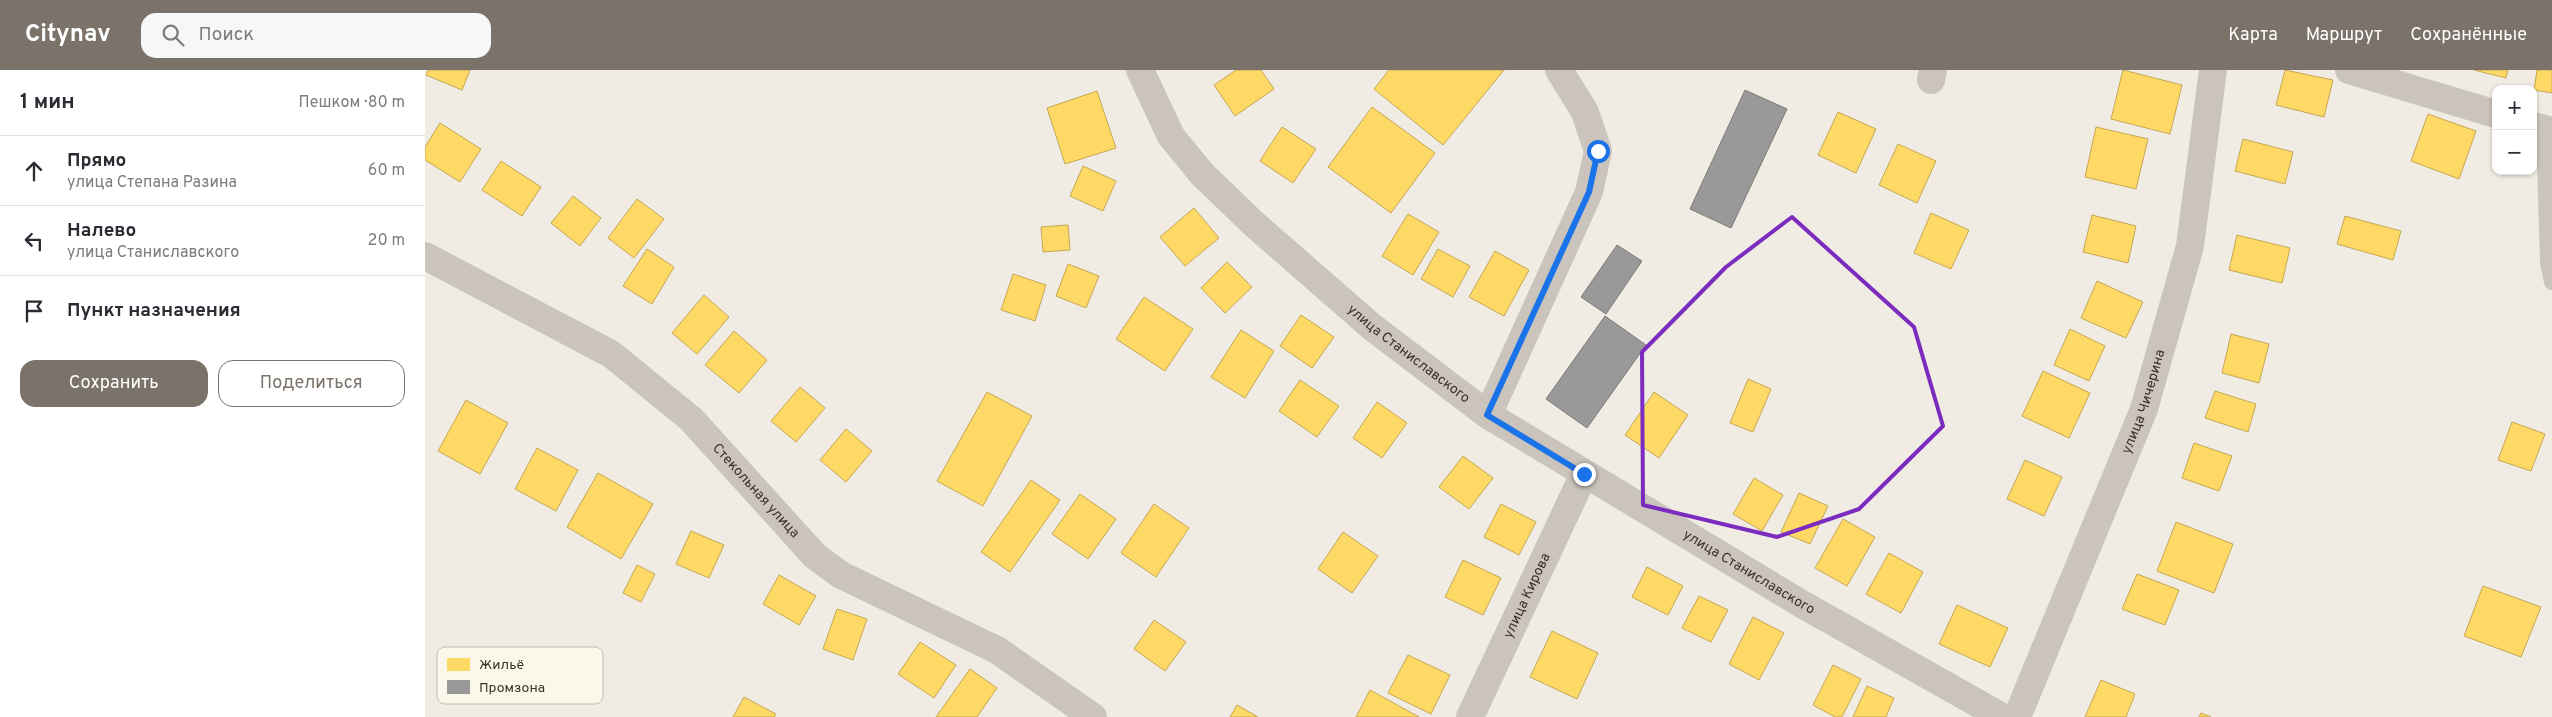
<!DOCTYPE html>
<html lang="ru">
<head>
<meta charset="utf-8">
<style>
	body { margin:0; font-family:Overpass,sans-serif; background:#f7f7f7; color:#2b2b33 }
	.controls { position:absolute; right:15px; top:15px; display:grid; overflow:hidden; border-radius:10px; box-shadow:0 1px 4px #0004 }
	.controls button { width:45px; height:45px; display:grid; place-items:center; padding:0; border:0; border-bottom:1px solid #e1e1e2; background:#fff; color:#2b2b33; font:25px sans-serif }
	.stop { position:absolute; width:15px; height:15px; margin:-11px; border:4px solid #1a73e8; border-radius:50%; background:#fff }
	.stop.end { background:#1a73e8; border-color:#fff; box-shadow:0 1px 5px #0008 }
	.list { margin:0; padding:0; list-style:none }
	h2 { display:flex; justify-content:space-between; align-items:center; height:65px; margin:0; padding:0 20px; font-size:21px }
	h2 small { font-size:16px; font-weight:400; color:#7c7c81 }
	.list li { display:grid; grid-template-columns:32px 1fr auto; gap:15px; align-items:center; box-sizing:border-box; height:70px; padding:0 20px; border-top:1px solid #e1e1e2 }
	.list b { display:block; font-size:19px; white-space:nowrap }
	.list p { margin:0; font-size:16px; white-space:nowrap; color:#7c7c81 }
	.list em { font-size:16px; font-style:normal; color:#7c7c81 }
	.actions { display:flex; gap:10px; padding:15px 20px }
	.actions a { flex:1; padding:11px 0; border:1px solid #7b736a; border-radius:15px; text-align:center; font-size:18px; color:#7b736a }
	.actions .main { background:#7b736a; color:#fff }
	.icon { flex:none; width:28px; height:28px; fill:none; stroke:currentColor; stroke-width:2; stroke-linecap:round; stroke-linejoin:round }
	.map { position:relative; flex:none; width:2127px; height:647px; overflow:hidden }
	header { display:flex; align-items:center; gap:30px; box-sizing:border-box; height:70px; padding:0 25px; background:#7b736a; color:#fff }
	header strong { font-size:24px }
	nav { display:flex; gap:28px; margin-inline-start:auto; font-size:18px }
	.search { width:350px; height:45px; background:#f7f7f7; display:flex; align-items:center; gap:12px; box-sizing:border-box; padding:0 18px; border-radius:15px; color:#7c7c81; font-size:19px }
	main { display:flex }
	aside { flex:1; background:#fff }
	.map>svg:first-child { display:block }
	.homes { fill:#ffd966; stroke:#c4a754 }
	.industry { fill:#999; stroke:#7d7a77 }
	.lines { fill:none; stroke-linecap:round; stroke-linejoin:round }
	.service { stroke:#cac4bc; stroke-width:16 }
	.minor { stroke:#cac4bc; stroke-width:28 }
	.route { stroke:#1a73e8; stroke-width:6 }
	.marked { fill:none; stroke:#7b2cbf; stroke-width:4; stroke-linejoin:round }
	.labels { text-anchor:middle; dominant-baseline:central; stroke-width:5; stroke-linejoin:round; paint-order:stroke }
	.street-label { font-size:14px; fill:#3c3229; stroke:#fcf7eb }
	.key { fill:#fcf7eb; stroke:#c2bcb1; stroke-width:1 }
	.key-label { font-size:14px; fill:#3c3229 }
</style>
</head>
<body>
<header>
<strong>Citynav</strong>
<div class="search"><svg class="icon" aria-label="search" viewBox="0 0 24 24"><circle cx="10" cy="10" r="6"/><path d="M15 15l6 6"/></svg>Поиск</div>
<nav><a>Карта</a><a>Маршрут</a><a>Сохранённые</a></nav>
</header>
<main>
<aside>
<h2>1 мин<small>Пешком · 80 m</small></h2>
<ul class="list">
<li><svg class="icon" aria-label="ahead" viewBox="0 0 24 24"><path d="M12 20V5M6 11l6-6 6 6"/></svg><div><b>Прямо</b><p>улица Степана Разина</p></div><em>60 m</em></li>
<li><svg class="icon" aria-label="left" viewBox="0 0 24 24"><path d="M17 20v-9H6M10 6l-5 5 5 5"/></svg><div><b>Налево</b><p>улица Станиславского</p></div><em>20 m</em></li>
<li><svg class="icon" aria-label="arrive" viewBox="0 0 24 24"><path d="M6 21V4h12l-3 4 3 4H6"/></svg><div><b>Пункт назначения</b></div></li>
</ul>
<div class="actions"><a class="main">Сохранить</a><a>Поделиться</a></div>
</aside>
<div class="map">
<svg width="2127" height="647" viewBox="0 0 2127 647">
	<rect width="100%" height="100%" fill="#f0ece3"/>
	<!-- homes -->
	<path class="homes" d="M3,0H45L37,20L1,5Z
		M811,0H836L849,19L810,46L789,15Z
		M964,0H1079L1018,75L949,19Z
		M1698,0L1757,15L1745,64L1686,49Z
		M1860,0L1908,10L1899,47L1851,35Z
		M2049,0H2083L2081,8Z
		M2112,0H2127V23L2109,20Z
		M672,21L691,78L640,94L622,38Z
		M947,37L1010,83L966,143L903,97Z
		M1413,42L1451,59L1431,103L1393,85Z
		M2003,44L2051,61L2034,109L1986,91Z
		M15,53L56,79L35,112L0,90V77Z
		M857,57L891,79L868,113L835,91Z
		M1671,57L1723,69L1711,119L1660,107Z
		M1818,69L1868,82L1860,114L1810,101Z
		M1473,74L1511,91L1492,133L1454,115Z
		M76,91L116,117L97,146L57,120Z
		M658,96L691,111L678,141L645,126Z
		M148,126L176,148L155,176L126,153Z
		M212,129L239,149L209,188L183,168Z
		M769,138L794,168L760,196L735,167Z
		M1506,143L1544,160L1526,199L1489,183Z
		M983,144L1014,162L988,205L957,186Z
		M1667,145L1711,156L1703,193L1658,182Z
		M1920,146L1976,161L1968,190L1912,174Z
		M643,155L645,180L618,182L616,157Z
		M1812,165L1865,178L1857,213L1804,200Z
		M222,179L249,197L227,234L198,216Z
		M1013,179L1045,196L1028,227L996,209Z
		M1070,181L1104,200L1079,246L1044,227Z
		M802,192L827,217L800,243L776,218Z
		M643,194L674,206L661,238L631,226Z
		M588,204L621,215L610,251L576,240Z
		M1672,211L1718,232L1701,268L1656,248Z
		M279,225L304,247L272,284L247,263Z
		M719,227L768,259L740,301L691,269Z
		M876,245L909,267L887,298L855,276Z
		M1645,259L1680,276L1664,311L1629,295Z
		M816,260L849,281L820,328L786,307Z
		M309,261L342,290L314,323L280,295Z
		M1806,264L1844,274L1834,313L1797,303Z
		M1618,301L1665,323L1644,368L1597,346Z
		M1323,309L1346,319L1328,362L1305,353Z
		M875,310L914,336L892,367L854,341Z
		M375,317L400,338L371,372L346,351Z
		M1790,321L1831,334L1823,362L1780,348Z
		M562,322L607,346L558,436L512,411Z
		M1229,322L1263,345L1234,388L1200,365Z
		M41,330L83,353L55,404L13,381Z
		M952,332L982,353L957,388L928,368Z
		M2087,352L2120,364L2106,401L2073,390Z
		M421,359L447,381L421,412L395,390Z
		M1769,373L1807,386L1794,421L1757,408Z
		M112,378L153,400L131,441L90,419Z
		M1038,386L1068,408L1044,439L1014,417Z
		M1600,390L1637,407L1619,446L1582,429Z
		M173,403L228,434L196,489L142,457Z
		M1329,408L1358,425L1337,461L1308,444Z
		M606,410L635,430L585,502L556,482Z
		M1374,423L1403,436L1385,474L1356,462Z
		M655,424L691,449L663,489L627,464Z
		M729,434L764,458L731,507L696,483Z
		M1076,434L1111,452L1094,485L1059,467Z
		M1418,449L1450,467L1422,516L1390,498Z
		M1751,452L1808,474L1789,523L1732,501Z
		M266,461L299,475L284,508L251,494Z
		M918,462L953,486L927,523L893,499Z
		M1464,483L1498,502L1476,543L1441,524Z
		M1038,490L1076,508L1058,545L1020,527Z
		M212,495L230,504L216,532L198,523Z
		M1222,497L1258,516L1243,545L1207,527Z
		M1712,504L1754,520L1740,555L1697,539Z
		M354,505L391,526L374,555L338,534Z
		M2058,516L2116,537L2096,587L2039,566Z
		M1274,526L1303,540L1286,572L1257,558Z
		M1532,535L1583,558L1565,597L1514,574Z
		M412,539L442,549L428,590L398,579Z
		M1328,547L1359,563L1334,610L1304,594Z
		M729,550L761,572L740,601L709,579Z
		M1127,561L1173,583L1152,629L1105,607Z
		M495,572L531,595L509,628L473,604Z
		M983,585L1025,605L1006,644L963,623Z
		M1408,595L1436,609L1417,647H1410L1388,635Z
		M545,599L572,618L552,647H511Z
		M1676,610L1710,624L1701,647H1660Z
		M1442,616L1469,628L1461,647H1428Z
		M945,620L994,647H931Z
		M319,627L351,644L349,647H308Z
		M812,635L833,647H805Z
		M1776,643L1786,647H1774Z"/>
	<!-- industry -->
	<path class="industry" d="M1320,20L1362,39L1306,158L1265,139Z
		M1192,175L1217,191L1181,244L1156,227Z
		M1180,246L1221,275L1162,358L1121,329Z"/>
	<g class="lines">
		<!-- service -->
		<path class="service" d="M2119,59L2123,193L2127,212"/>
		<!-- minor -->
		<g class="minor">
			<path id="s1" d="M715,0L746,66L777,104L829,154L947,257L1063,345L1375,533L1577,647"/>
			<path d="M1924,0L2071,44"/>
			<path d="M1506,10L1508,0"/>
			<path d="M2108,56L2127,61"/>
			<path id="s2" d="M0,186L186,284L266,349L390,486L416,505L572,580L668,647"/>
			<path d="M1063,345L1164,122L1173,81L1160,42L1134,0"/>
			<path id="s3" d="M1045,647L1159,404"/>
			<path id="s4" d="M1592,647L1719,339L1765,176L1788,0"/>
		</g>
	</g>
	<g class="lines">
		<!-- route -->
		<path class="route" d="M1159,404L1062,345L1164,122L1173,81"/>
	</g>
	<!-- marked area -->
	<path class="marked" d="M1367,147L1489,257L1518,356L1434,439L1352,467L1218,435L1217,282L1301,197Z"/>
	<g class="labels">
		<!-- street labels -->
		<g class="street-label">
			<text stroke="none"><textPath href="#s1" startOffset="396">улица Станиславского</textPath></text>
			<text stroke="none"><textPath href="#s4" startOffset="340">улица Чичерина</textPath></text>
			<text stroke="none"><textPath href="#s2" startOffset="410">Стекольная улица</textPath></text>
			<text stroke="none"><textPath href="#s1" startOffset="801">улица Станиславского</textPath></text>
			<text stroke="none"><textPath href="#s3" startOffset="134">улица Кирова</textPath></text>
		</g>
	</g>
	<!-- legend -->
	<rect x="12" y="577" width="166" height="57" rx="8" class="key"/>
	<rect x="22" y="588" width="23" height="13" fill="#ffd966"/>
	<rect x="22" y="610" width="23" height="14" fill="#999"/>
	<g class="key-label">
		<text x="54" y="599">Жильё</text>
		<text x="54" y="622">Промзона</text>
	</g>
</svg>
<div class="controls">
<button>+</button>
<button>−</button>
</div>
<div class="stop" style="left:1173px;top:81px"></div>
<div class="stop end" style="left:1159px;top:404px"></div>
</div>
</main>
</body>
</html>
